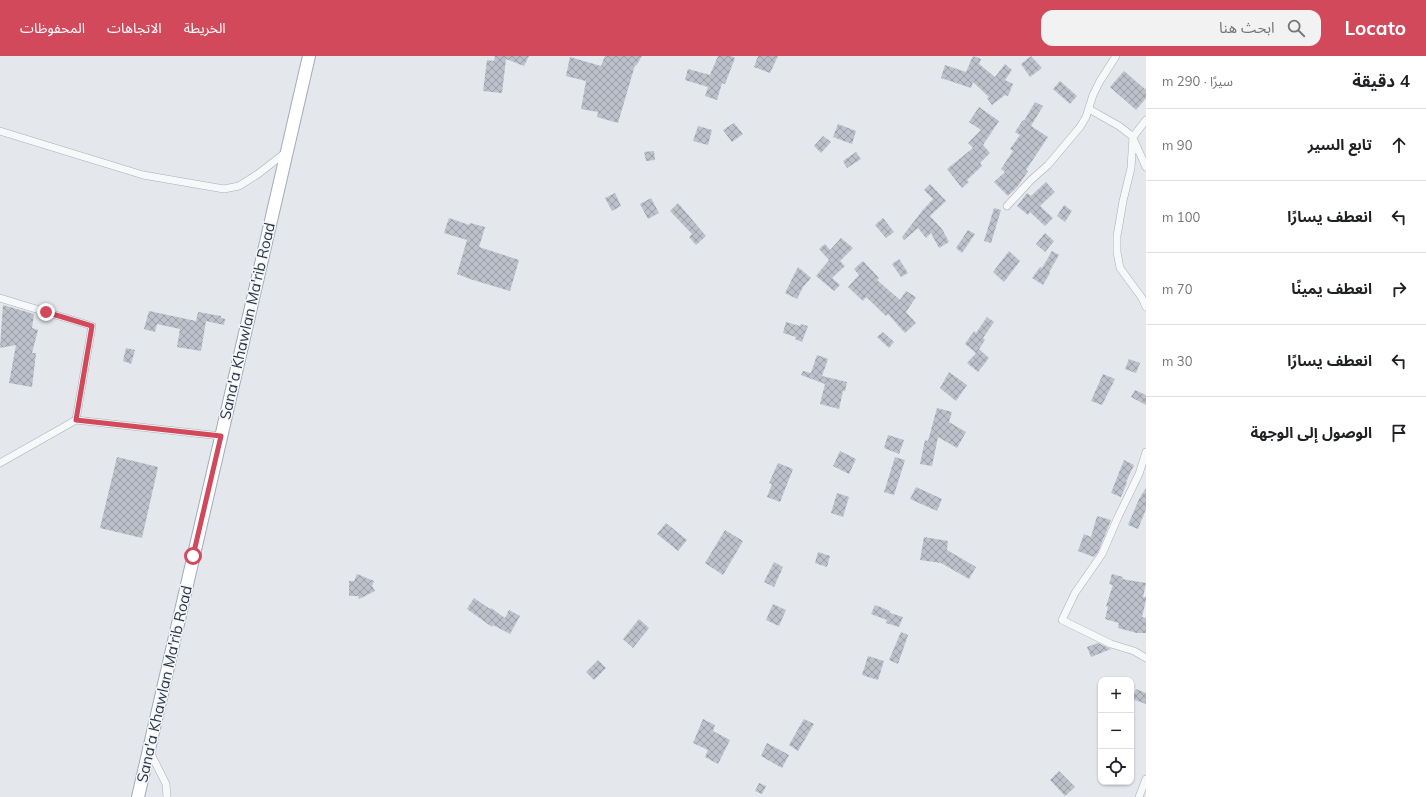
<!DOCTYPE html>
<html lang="ar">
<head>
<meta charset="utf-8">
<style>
	body { margin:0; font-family:Mulish,"Noto Sans Arabic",sans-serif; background:#f2f2f2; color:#202124; direction:rtl }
	.controls { position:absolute; right:12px; bottom:12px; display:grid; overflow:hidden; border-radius:8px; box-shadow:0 1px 3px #0004 }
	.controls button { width:36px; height:36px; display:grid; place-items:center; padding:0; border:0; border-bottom:1px solid #e0e0e0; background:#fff; color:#202124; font:20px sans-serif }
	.stop { position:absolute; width:12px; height:12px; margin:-9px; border:3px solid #d1495b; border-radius:50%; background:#fff }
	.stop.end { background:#d1495b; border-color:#fff; box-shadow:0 1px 4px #0008 }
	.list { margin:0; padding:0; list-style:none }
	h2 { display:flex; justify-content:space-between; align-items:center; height:52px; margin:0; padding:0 16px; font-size:17px }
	h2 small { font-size:13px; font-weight:400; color:#757577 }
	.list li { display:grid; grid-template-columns:26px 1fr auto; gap:12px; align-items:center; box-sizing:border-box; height:72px; padding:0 16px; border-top:1px solid #e0e0e0 }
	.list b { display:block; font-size:15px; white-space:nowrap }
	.list em { font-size:13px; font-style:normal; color:#757577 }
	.icon { flex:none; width:22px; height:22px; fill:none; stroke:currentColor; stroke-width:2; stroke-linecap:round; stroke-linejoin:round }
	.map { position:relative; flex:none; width:1146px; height:741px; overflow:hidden; direction:ltr }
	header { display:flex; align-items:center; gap:24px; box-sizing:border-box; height:56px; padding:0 20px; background:#d1495b; color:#fff }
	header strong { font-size:19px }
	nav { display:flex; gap:22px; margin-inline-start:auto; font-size:14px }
	.search { width:280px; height:36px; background:#f2f2f2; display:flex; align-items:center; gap:10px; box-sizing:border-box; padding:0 14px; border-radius:12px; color:#757577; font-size:15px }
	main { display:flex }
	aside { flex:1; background:#fff }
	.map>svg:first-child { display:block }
	.building { fill:url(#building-cross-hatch) }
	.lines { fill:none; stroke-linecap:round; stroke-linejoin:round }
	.street-casing { stroke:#a9aeb7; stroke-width:8 }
	.primary-casing { stroke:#a3abb8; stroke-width:14 }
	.street { stroke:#f7f8fa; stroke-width:7 }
	.primary { stroke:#fff; stroke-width:12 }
	.route { stroke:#d1495b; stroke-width:5 }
	.labels { text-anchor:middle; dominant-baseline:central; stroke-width:3; stroke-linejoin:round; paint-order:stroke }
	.street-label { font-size:15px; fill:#2b3445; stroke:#f4f6f9 }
</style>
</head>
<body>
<header>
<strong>Locato</strong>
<div class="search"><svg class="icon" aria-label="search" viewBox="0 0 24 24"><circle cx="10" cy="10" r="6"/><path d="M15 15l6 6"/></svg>ابحث هنا</div>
<nav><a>الخريطة</a><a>الاتجاهات</a><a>المحفوظات</a></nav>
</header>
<main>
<aside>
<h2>4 دقيقة<small>سيرًا · 290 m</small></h2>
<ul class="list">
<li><svg class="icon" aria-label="ahead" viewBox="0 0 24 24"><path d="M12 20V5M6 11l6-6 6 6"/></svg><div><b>تابع السير</b></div><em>90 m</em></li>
<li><svg class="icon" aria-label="left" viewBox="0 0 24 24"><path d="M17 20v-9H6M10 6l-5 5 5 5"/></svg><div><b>انعطف يسارًا</b></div><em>100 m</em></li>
<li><svg class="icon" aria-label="right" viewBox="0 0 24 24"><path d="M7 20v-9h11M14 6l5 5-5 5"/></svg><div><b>انعطف يمينًا</b></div><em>70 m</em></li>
<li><svg class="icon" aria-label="left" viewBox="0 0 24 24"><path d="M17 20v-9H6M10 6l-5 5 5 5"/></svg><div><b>انعطف يسارًا</b></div><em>30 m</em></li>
<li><svg class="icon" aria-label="arrive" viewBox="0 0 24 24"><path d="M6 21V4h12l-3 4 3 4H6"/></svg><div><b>الوصول إلى الوجهة</b></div></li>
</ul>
</aside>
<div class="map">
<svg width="1146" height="741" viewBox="0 0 1146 741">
	<defs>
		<pattern id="building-cross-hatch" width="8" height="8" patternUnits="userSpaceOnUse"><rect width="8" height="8" fill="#bbc0ca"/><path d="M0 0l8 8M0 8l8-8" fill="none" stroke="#989da6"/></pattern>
	</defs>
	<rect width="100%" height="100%" fill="#e4e7ec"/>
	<!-- building -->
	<path class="building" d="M495,0H529L524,10L506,3L502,37L483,35L487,4L494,5Z
		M605,0H642L636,10L635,9L618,67L597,61L598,56L581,53L586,25L566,20L570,1L601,10Z
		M718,0H731L735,2L725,28L722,27L717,44L705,40L708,31L685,24L688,13L710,19Z
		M758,0H778L770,17L754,11Z
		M973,0L981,3L979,8L995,21L1005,8L1012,14L1005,24L1013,28L1008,40L1005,39L992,49L987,42L989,41L973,26L971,32L941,22L945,9L966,16Z
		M1031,0L1042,12L1030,21L1021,8Z
		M1124,15L1146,34V42L1136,54L1110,31Z
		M1060,25L1077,40L1070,48L1053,33Z
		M1035,46L1043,50L1031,70L1048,81L1026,114L1028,115L1018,130L1008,140L994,126L1005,116L1001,113L1013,95L1010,93L1020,79L1015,76L1023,64L1024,65Z
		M979,51L999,65L983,89L990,97L980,107L982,110L967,124L969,126L962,132L947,113L973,92L968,87L981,74L969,66Z
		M734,67L743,78L732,86L723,74Z
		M838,68L856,75L852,88L833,81Z
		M698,70L712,74L708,89L693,85Z
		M823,80L831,86L821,97L814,90Z
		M654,95L655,104L646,105L644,96Z
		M856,96L861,103L847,112L843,105Z
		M1046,126L1055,136L1040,150L1053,162L1045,170L1030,156L1028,159L1017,150L1027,137L1031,140Z
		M930,128L946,145L930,160L942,173L949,186L939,192L931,177L926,182L918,172L904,184L902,181L922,155L933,143L924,134Z
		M615,137L621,150L612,155L605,142Z
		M651,142L659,157L648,163L640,148Z
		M678,147L706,180L696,189L689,181L692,178L670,155Z
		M1064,149L1072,155L1065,166L1057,160Z
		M994,152L1001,154L991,187L984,185Z
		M449,162L469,169L470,167L485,171L479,191L519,204L510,235L473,224L457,218L467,184L444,177Z
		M883,162L894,176L886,182L875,169Z
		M968,174L975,178L962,197L956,192Z
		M1045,177L1054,185L1045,196L1036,188Z
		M841,182L853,192L840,205L845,210L832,222L840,229L834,235L816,220L829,204L819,193L825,188L830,194Z
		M1009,195L1020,205L1004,226L993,216Z
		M1052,195L1059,199L1049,216L1050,217L1043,229L1032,222L1040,211L1042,212Z
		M899,203L908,217L901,221L892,208Z
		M863,205L879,222L877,224L900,244L906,235L916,241L906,256L916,267L905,277L888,258L886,260L866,241L863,245L848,231L859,219L854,213Z
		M798,211L811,222L803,231L797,243L785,237Z
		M3,249L34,258L32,272L38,274L32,297H36L32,331L9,327L16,289L0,292Z
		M149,255L196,265L198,256L221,260V262L225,263L224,269L206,265L201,295L177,291L180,273L157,268L155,276L144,273Z
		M987,261L994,266L983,282L985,284L979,293L989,302L978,316L967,307L976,297L965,288L974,275L976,277Z
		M786,266L800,270L801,268L808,270L802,286L795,283L796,281L783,277Z
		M883,276L894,286L889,292L877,281Z
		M126,292L135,294L131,308L123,305Z
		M817,299L828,303L822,320L847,326L845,335H843L839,353L820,348L825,328L801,319L803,315L811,317Z
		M1129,303L1140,307L1136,317L1125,313Z
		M949,316L967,329L956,345L940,332Z
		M1103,318L1115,323L1102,349L1091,345Z
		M1135,334L1146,339V349L1131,341Z
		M937,352L952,356L949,366L966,376L957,392L938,381L932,410L920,408L925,384L928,385Z
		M888,379L904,384L899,398L884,392Z
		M840,395L856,403L849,418L833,410Z
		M117,401L158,411L142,482L100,472Z
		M895,401L905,404L894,439L884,436Z
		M1124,404L1134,409L1126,426H1127L1121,441L1111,437Z
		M778,407L793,413L780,446L767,441L772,428L769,427Z
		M916,431L942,443L937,455L910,443Z
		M1146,432V453L1138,473L1128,469L1139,443Z
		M837,437L849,441L843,461L831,457Z
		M1097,460L1111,464L1098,496L1094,501L1078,495L1084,478L1091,481Z
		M666,467L687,484L678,495L657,478Z
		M725,474L743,485L723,519L705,507Z
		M924,481L948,485L947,494L976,511L969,523L941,507L920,504Z
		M818,496L830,500L827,511L815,507Z
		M774,506L783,511L774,531L764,526Z
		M357,518L374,525L372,530L375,535L359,543L358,540H349V525H354Z
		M1112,518L1123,521L1122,523L1146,527L1143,541H1146V544L1142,561L1146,562V577H1137L1118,572L1119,567L1105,563L1108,551L1106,550L1113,529L1109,528Z
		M474,542L490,553L491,552L505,562L509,554L520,560L510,578L493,569L492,571L467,553Z
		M773,548L786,554L779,570L766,564Z
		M875,549L890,555V557L903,561L899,571L886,567L887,564L871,558Z
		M639,563L649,572L633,592L623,583Z
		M901,576L908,579L898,608L889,604Z
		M1098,587L1111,593L1091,601L1087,591Z
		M868,600L884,605L878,624L862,619Z
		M598,604L606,612L594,624L586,616Z
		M1136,633L1146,637V648L1132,643Z
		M703,663L715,669L713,675L730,684L718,708L705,701L708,694L693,687Z
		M804,663L814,668L798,695L789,689Z
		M767,687L789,699L782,712L761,700Z
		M1059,715L1075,731L1065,740L1050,724Z
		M759,727L766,730L762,738L755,735Z"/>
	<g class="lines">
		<defs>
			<path id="street" d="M1089,53L1119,70L1132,80L1146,111
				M1146,64L1133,81L1131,112L1123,145L1117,180V196L1120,212L1142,242L1146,251
				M0,75L143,119L224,133L239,130L258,118L285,97
				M1007,150L1031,124L1048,109L1080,71L1086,61L1093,39L1100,25L1116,0
				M0,242L92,270L76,364L221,380
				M1146,396L1139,418L1118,461L1102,498L1075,537L1062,564L1111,588L1134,595L1146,602
				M0,407L76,364
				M149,694L166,728L167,741
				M1139,741L1146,723"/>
			<path id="primary" d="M138,741L309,0"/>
		</defs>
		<!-- street casing -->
		<use href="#street" class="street-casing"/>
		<!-- primary casing -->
		<use href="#primary" class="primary-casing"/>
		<!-- street -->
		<use href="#street" class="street"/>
		<!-- primary -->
		<use href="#primary" class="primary"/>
	</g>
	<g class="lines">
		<!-- route -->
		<path class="route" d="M46,256L92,270L76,364L221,380L193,500"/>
	</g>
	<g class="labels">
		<!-- street labels -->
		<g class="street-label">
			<text transform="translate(247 265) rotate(-77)">Sana'a Khawlan Ma'rib Road</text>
			<text transform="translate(164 628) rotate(-77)">Sana'a Khawlan Ma'rib Road</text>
		</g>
	</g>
</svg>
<div class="controls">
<button>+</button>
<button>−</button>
<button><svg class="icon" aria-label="locate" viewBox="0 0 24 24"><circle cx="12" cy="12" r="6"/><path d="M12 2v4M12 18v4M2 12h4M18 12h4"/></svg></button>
</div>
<div class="stop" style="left:193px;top:500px"></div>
<div class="stop end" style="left:46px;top:256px"></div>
</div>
</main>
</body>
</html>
